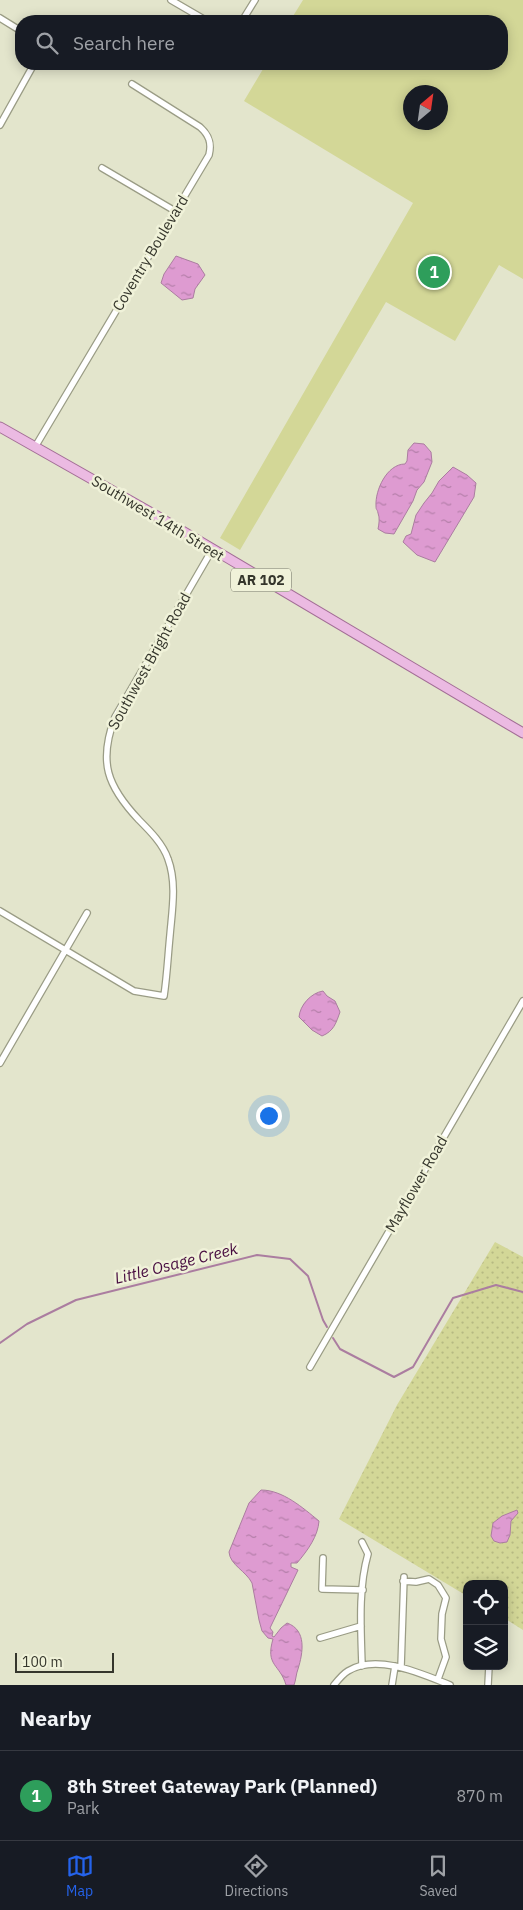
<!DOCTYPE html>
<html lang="en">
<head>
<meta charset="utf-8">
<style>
	body { margin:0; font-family:"IBM Plex Sans",sans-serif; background:#242831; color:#f1f3f6 }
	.controls { position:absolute; right:15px; bottom:15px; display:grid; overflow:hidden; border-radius:10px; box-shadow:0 2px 12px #0003 }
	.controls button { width:45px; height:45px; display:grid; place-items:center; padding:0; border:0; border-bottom:1px solid #363941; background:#171b24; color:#f1f3f6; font:25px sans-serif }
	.compass { position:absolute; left:403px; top:85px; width:45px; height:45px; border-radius:50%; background:#171b24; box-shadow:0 2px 12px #0003; rotate:29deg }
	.scale { position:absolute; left:15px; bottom:12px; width:99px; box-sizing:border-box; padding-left:5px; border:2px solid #35362c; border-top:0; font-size:14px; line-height:18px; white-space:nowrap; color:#35362c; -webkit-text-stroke:4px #f0f2d9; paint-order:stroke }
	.you { position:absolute; left:268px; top:1115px; width:18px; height:18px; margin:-12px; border:4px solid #fff; border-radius:50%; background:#1a73e8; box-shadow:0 0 0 8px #1a73e833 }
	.badge { display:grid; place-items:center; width:32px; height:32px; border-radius:50%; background:#2563eb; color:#fff; font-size:16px; font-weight:700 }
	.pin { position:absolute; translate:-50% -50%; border:2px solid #fff; box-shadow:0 1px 5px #0006 }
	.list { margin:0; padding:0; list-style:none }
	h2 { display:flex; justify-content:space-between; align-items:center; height:65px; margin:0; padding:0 20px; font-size:21px }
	h2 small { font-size:16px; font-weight:400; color:#9ea1a6 }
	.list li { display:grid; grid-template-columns:32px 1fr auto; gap:15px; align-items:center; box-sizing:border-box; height:90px; padding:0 20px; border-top:1px solid #363941 }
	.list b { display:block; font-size:19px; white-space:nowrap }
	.list p { margin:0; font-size:16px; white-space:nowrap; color:#9ea1a6 }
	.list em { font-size:16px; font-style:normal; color:#9ea1a6 }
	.icon { flex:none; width:28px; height:28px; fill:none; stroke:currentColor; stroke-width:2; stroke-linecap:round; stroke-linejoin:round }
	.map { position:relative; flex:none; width:523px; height:1685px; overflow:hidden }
	.search { position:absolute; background:#171b24; box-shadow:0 2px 12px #0003; left:15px; right:15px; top:15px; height:55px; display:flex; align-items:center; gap:12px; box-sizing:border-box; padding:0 18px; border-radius:20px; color:#9ea1a6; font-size:19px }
	.sheet { height:155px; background:#171b24 }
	nav { display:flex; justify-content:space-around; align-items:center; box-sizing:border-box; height:70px; border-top:1px solid #363941; background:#171b24; font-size:14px; color:#9ea1a6 }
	nav a { display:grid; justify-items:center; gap:2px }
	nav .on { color:#2563eb }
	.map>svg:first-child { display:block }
	.grass { fill:url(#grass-dots) }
	.park { fill:#d3d797; fill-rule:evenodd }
	.water { fill:url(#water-ripples); stroke:#ab7da0 }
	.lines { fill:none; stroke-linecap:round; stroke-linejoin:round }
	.stream { stroke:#ab7da0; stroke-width:2 }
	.minor-casing { stroke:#9a9c85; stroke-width:8 }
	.primary-casing { stroke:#a36e96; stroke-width:11 }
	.minor { stroke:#fff; stroke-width:5.5 }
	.primary { stroke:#ebbae2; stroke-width:9 }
	.labels { text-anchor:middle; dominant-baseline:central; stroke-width:5; stroke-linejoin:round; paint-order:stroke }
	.shield { fill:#f0f2d9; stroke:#6d6e60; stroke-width:1 }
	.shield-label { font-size:14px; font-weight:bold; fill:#35362c }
	.street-label { font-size:15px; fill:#35362c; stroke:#f0f2d9 }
	.water-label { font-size:16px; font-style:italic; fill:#460b3f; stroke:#f0f2d9 }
</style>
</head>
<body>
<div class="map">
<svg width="523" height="1685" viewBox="0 0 523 1685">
	<defs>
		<pattern id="grass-dots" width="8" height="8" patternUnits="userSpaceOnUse" patternTransform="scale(1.25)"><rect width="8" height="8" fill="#d3d797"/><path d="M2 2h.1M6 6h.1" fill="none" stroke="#b6b982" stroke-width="1.8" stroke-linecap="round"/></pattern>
		<pattern id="water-ripples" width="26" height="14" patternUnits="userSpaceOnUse" patternTransform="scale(1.25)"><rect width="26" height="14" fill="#de9bd1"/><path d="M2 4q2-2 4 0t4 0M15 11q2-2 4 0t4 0" fill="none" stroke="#b57faa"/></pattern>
	</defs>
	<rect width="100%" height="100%" fill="#e3e5cc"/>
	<!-- grass -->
	<path class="grass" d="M495,1242L523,1257V1630L504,1618V1584H467V1596L339,1519L397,1405Z"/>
	<!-- park -->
	<path class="park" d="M303,0H523V279L499,265L455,341L386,302L240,550L220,538L413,203L244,101L266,64H502V21H290ZM410,92H440V122H410Z"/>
	<!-- water -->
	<path class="water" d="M176,256L198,264L205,275L195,289L193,298L182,300L161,283L164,274Z
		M414,443L424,444L431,452L432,462L424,482L417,490L413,501L394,534L385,533L378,529C379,524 380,518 378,513C377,508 376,511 376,506C375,490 387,464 405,464L407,461L408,450Z
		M453,467L467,475L476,483L474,497L435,562L417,555L403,542L406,536L411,534L416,515L424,503L432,493L439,481Z
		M323,991L327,996L335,1001L340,1012C336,1023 334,1031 322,1036L312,1030L299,1017C300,1005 311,993 323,991Z
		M261,1490C283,1490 303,1508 319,1521C318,1536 308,1550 297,1563H291V1567L298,1570L270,1628L273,1632L272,1636L274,1637L281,1628L287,1623C307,1630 303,1653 298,1669C296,1674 296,1680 294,1685H286C280,1664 265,1666 273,1639L268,1638L262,1631L259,1620L252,1583C246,1571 230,1565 229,1552L249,1503Z
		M517,1510L518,1513L511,1521L510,1535L507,1542L500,1543L494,1541L491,1536L493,1523L502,1516Z"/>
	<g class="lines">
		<!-- stream -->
		<path class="stream" d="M333,1338L340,1349L394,1377L413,1367L453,1298L496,1285L523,1292
			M0,1343L27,1324L76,1300L257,1255L290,1259L308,1276L323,1320L327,1327"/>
		<defs>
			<path id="minor" d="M171,0L207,21
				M0,18L21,31
				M242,21L255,0
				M0,125L34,64
				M102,168L175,211
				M35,447L209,155C212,143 209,135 200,127L132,84
				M0,911L134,991L164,996C167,976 168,955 170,935C172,911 177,883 168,859C163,844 150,831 139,820C107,786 98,762 115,717L212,550
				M0,1063L87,913
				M310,1367L523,1001
				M362,1542L368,1554C358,1589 361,1629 362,1666
				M323,1558L322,1589L363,1590
				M403,1581L416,1582L429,1579L438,1585L446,1598L442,1614L441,1639L446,1657L438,1679
				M320,1638L361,1626
				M401,1667L404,1577
				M334,1685C338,1680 343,1674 348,1671C377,1653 422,1674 450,1685
				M392,1685L395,1666
				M488,1685L489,1666"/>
			<path id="primary" d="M0,427L157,516L523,733"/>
		</defs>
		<!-- minor casing -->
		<use href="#minor" class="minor-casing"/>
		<!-- primary casing -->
		<use href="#primary" class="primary-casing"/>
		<!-- minor -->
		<use href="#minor" class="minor"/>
		<!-- primary -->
		<use href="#primary" class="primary"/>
	</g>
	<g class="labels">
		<!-- shield labels -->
		<rect class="shield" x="231" y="568.5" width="60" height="23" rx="4"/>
		<g class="shield-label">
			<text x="261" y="580">AR 102</text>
		</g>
		<!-- street labels -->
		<g class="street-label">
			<text transform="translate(150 253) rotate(-59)">Coventry Boulevard</text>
			<text transform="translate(158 518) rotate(31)">Southwest 14th Street</text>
			<text transform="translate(149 661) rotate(-61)">Southwest Bright Road</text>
			<text transform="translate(416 1184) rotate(-60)">Mayflower Road</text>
		</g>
		<!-- water labels -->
		<g class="water-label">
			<text transform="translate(176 1263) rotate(-14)">Little Osage Creek</text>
		</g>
	</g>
</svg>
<div class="controls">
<button><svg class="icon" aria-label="locate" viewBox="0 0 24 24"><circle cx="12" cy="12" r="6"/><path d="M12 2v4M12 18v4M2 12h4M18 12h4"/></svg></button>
<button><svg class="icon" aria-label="layers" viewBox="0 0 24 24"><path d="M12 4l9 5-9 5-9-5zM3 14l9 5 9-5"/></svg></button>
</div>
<svg class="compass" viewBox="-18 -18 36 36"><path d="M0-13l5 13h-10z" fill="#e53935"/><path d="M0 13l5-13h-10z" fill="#9ea1a6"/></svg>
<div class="scale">100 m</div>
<div class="you"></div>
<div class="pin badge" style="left:434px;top:272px;background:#2e9e5b">1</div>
<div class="search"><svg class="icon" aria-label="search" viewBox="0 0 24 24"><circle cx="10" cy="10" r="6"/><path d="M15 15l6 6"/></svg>Search here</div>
</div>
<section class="sheet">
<h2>Nearby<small></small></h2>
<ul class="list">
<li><span class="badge" style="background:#2e9e5b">1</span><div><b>8th Street Gateway Park (Planned)</b><p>Park</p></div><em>870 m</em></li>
</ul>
</section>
<nav>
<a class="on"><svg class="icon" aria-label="map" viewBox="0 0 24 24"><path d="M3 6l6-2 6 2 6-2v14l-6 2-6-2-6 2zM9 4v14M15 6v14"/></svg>Map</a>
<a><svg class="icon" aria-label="directions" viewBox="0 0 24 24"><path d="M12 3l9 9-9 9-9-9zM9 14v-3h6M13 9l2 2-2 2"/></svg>Directions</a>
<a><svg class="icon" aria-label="saved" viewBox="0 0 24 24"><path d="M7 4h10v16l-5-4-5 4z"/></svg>Saved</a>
</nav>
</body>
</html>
